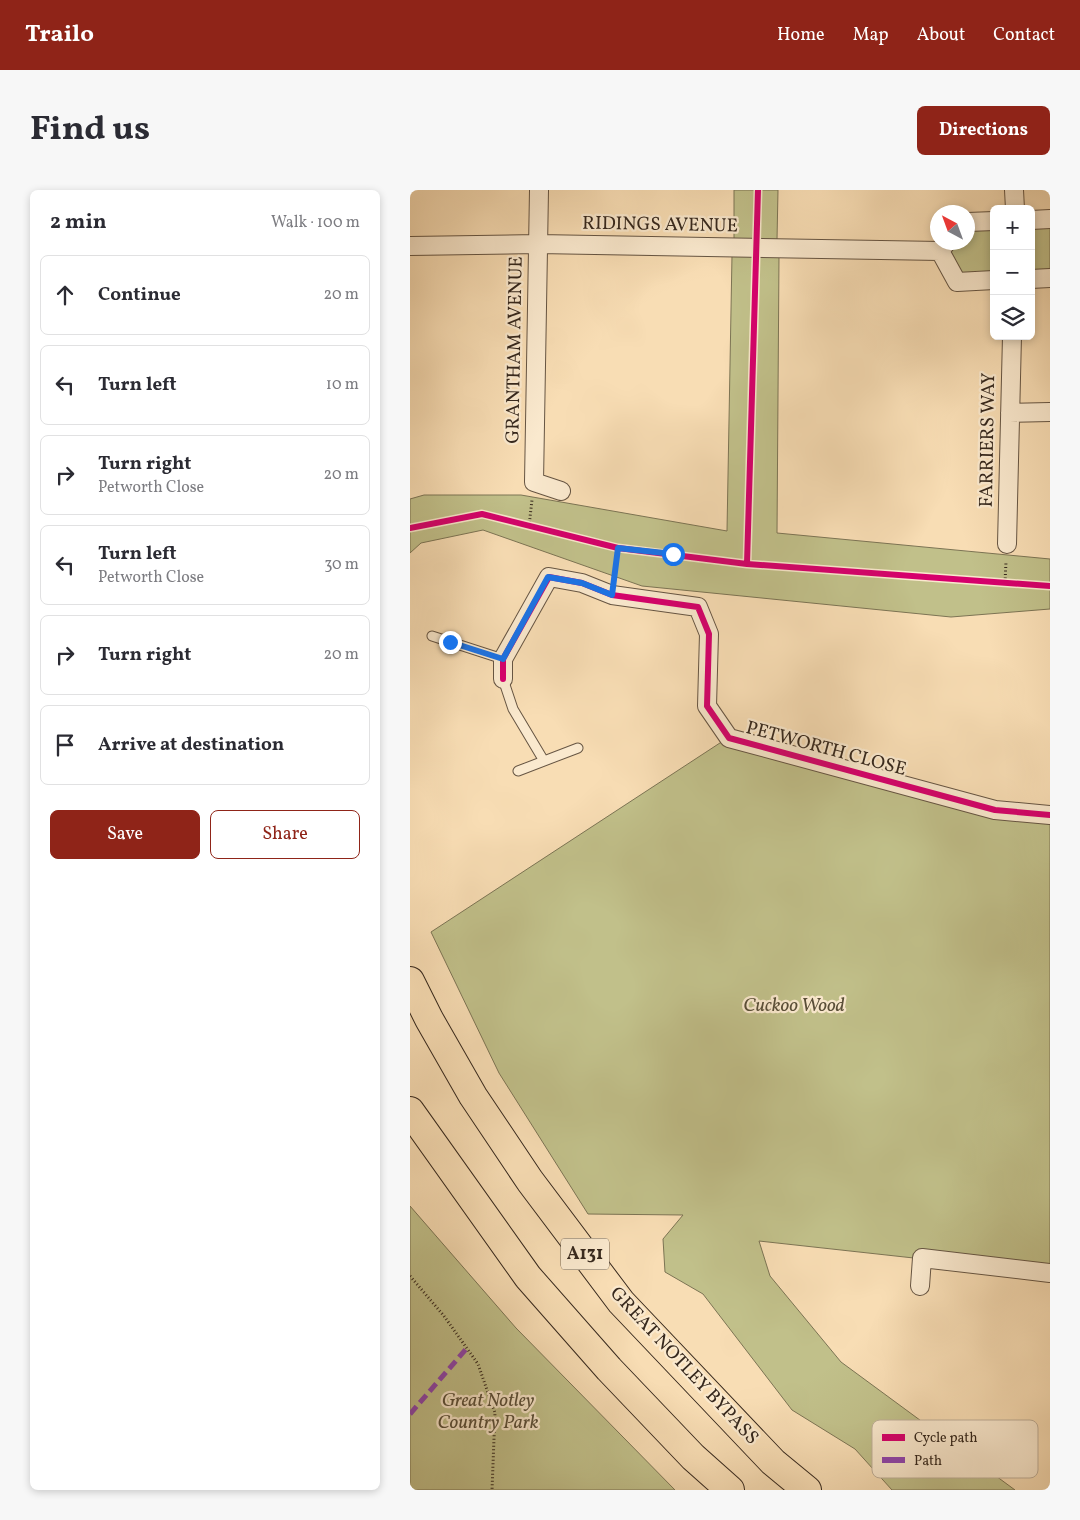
<!DOCTYPE html>
<html lang="en">
<head>
<meta charset="utf-8">
<style>
	body { margin:0; font-family:Vollkorn,serif; background:#f7f7f7; color:#2b2b33 }
	.controls { position:absolute; right:15px; top:15px; display:grid; overflow:hidden; border-radius:8px; box-shadow:0 2px 8px #0003 }
	.controls button { width:45px; height:45px; display:grid; place-items:center; padding:0; border:0; border-bottom:1px solid #e1e1e2; background:#fff; color:#2b2b33; font:25px sans-serif }
	.compass { position:absolute; left:520px; top:15px; width:45px; height:45px; border-radius:50%; background:#fff; box-shadow:0 2px 8px #0003; rotate:319deg }
	.stop { position:absolute; width:15px; height:15px; margin:-11px; border:4px solid #1a73e8; border-radius:50%; background:#fff }
	.stop.end { background:#1a73e8; border-color:#fff; box-shadow:0 1px 5px #0008 }
	.list { margin:0; padding:0; list-style:none }
	h2 { display:flex; justify-content:space-between; align-items:center; height:65px; margin:0; padding:0 20px; font-size:21px }
	h2 small { font-size:16px; font-weight:400; color:#7c7c81 }
	.list li { display:grid; grid-template-columns:32px 1fr auto; gap:15px; align-items:center; box-sizing:border-box; height:80px; margin:0 10px 10px; padding:0 10px; border:1px solid #e1e1e2; border-radius:8px }
	.list b { display:block; font-size:19px; white-space:nowrap }
	.list p { margin:0; font-size:16px; white-space:nowrap; color:#7c7c81 }
	.list em { font-size:16px; font-style:normal; color:#7c7c81 }
	.actions { display:flex; gap:10px; padding:15px 20px }
	.actions a { flex:1; padding:11px 0; border:1px solid #8f2418; border-radius:8px; text-align:center; font-size:18px; color:#8f2418 }
	.actions .main { background:#8f2418; color:#fff }
	.icon { flex:none; width:28px; height:28px; fill:none; stroke:currentColor; stroke-width:2; stroke-linecap:round; stroke-linejoin:round }
	.map { position:relative; flex:none; width:640px; height:1300px; overflow:hidden; border-radius:8px }
	header { display:flex; align-items:center; gap:30px; box-sizing:border-box; height:70px; padding:0 25px; background:#8f2418; color:#fff }
	header strong { font-size:24px }
	nav { display:flex; gap:28px; margin-inline-start:auto; font-size:18px }
	.intro { display:flex; align-items:center; justify-content:space-between; box-sizing:border-box; height:120px; padding:0 30px }
	h1 { margin:0; font-size:35px }
	.button { padding:12px 22px; border-radius:8px; background:#8f2418; color:#fff; font-size:18px; font-weight:700 }
	main { display:flex; gap:30px; padding:0 30px }
	aside { flex:1; background:#fff; border-radius:8px; box-shadow:0 2px 8px #0003 }
	.map>svg:first-child { display:block }
	.green { fill:#c1c08a; stroke:#7c7454 }
	.lines { fill:none; stroke-linecap:round; stroke-linejoin:round }
	.lane-casing { stroke:#665543; stroke-width:11 }
	.street-casing { stroke:#665543; stroke-width:20 }
	.highway-casing { stroke:#36281d; stroke-width:30 }
	.path { stroke:#36281d; stroke-width:3; stroke-dasharray:1 2.5; stroke-linecap:butt }
	.lane { stroke:#fae9ce; stroke-width:9 }
	.street { stroke:#fae9ce; stroke-width:18 }
	.highway { stroke:#f8ddb4; stroke-width:28 }
	.quiet { stroke:#8e44ad; stroke-width:5; stroke-dasharray:10 5; stroke-linecap:butt }
	.cycleway-casing { stroke:#fae9ce; stroke-width:9 }
	.cycleway { stroke:#d6006c; stroke-width:6 }
	.route { stroke:#1a73e8; stroke-width:6 }
	.labels { text-anchor:middle; dominant-baseline:central; stroke-width:4.5; stroke-linejoin:round; paint-order:stroke }
	.shield { fill:#fae9ce; stroke:#716252; stroke-width:1 }
	.shield-label { font-size:18px; font-weight:bold; fill:#36281d }
	.street-label { font-size:19px; fill:#36281d; stroke:#fae9ce }
	.park-label { font-size:19px; font-style:italic; fill:#594e38; stroke:#fae9ce }
	.key { fill:#fae9ce; stroke:#bfaf99; stroke-width:1 }
	.key-label { font-size:14px; fill:#36281d }
</style>
</head>
<body>
<header>
<strong>Trailo</strong>
<nav><a>Home</a><a>Map</a><a>About</a><a>Contact</a></nav>
</header>
<div class="intro"><h1>Find us</h1><a class="button">Directions</a></div>
<main>
<aside>
<h2>2 min<small>Walk · 100 m</small></h2>
<ul class="list">
<li><svg class="icon" aria-label="ahead" viewBox="0 0 24 24"><path d="M12 20V5M6 11l6-6 6 6"/></svg><div><b>Continue</b></div><em>20 m</em></li>
<li><svg class="icon" aria-label="left" viewBox="0 0 24 24"><path d="M17 20v-9H6M10 6l-5 5 5 5"/></svg><div><b>Turn left</b></div><em>10 m</em></li>
<li><svg class="icon" aria-label="right" viewBox="0 0 24 24"><path d="M7 20v-9h11M14 6l5 5-5 5"/></svg><div><b>Turn right</b><p>Petworth Close</p></div><em>20 m</em></li>
<li><svg class="icon" aria-label="left" viewBox="0 0 24 24"><path d="M17 20v-9H6M10 6l-5 5 5 5"/></svg><div><b>Turn left</b><p>Petworth Close</p></div><em>30 m</em></li>
<li><svg class="icon" aria-label="right" viewBox="0 0 24 24"><path d="M7 20v-9h11M14 6l5 5-5 5"/></svg><div><b>Turn right</b></div><em>20 m</em></li>
<li><svg class="icon" aria-label="arrive" viewBox="0 0 24 24"><path d="M6 21V4h12l-3 4 3 4H6"/></svg><div><b>Arrive at destination</b></div></li>
</ul>
<div class="actions"><a class="main">Save</a><a>Share</a></div>
</aside>
<div class="map">
<svg width="640" height="1300" viewBox="0 0 640 1300">
	<rect width="100%" height="100%" fill="#f8ddb4"/>
	<filter id="stains"><feTurbulence type="fractalNoise" baseFrequency=".004" numOctaves="4"/><feColorMatrix values="0 0 0 0 .2 0 0 0 0 .09 0 0 0 0 .02 0 0 0 .5 -.17"/></filter>
	<radialGradient id="worn" r=".72"><stop offset=".6" stop-color="#630" stop-opacity="0"/><stop offset="1" stop-color="#630" stop-opacity=".3"/></radialGradient>
	<!-- green -->
	<path class="green" d="M324,0H368L367,50H324Z
		M640,33V85L621,86V34Z
		M584,35V88L548,89L534,61L541,53L558,52V36Z
		M322,65L369,67L367,343L640,369V419L541,427L232,396L73,340L11,353L0,363V309L14,305H111L317,341Z
		M316,549L640,632V1083L349,1051L360,1086L431,1172L605,1300H482L445,1259L382,1220L293,1104L255,1082L253,1049L273,1025L178,1024L89,883L21,742Z
		M0,1016L106,1138L265,1300H0Z"/>
	<g class="lines">
		<defs>
			<path id="lane" d="M22,446L93,469
				M93,489L103,519L134,571
				M108,581L168,558"/>
			<path id="street" d="M129,0L124,292L151,301
				M604,0L605,19
				M621,30L640,29
				M558,32L584,31
				M0,56L128,54L530,61L537,52
				M530,61L547,92L584,90
				M621,89L640,88
				M600,223L640,222
				M597,354L602,146
				M93,489V469L139,387L172,393L202,405L288,417L299,444L297,516L319,548L585,620L640,625
				M510,1096L512,1068L640,1083"/>
			<path id="highway" d="M0,791L19,829L63,906L120,991L211,1112L363,1272L397,1300
				M0,921L118,1087L199,1179L283,1267L320,1300"/>
		</defs>
		<!-- lane casing -->
		<use href="#lane" class="lane-casing"/>
		<!-- street casing -->
		<use href="#street" class="street-casing"/>
		<!-- highway casing -->
		<use href="#highway" class="highway-casing"/>
		<!-- path -->
		<path class="path" d="M119,336L122,310
			M595,392L596,372
			M0,1086L34,1126L68,1174L85,1223L82,1300"/>
		<!-- lane -->
		<use href="#lane" class="lane"/>
		<!-- street -->
		<use href="#street" class="street"/>
		<!-- highway -->
		<use href="#highway" class="highway"/>
		<!-- quiet -->
		<path class="quiet" d="M0,1224L57,1158"/>
		<defs>
			<path id="cycleway" d="M0,338L72,324L208,358L337,374L640,396
				M337,374L348,0
				M93,489V469L139,387L172,393L202,405L288,417L299,444L297,516L319,548L585,620L640,625"/>
		</defs>
		<!-- cycleway casing -->
		<use href="#cycleway" class="cycleway-casing"/>
		<!-- cycleway -->
		<use href="#cycleway" class="cycleway"/>
	</g>
	<g class="lines">
		<!-- route -->
		<path class="route" d="M40,452L93,469L138,387L172,393L202,405L208,358L263,364"/>
	</g>
	<g class="labels">
		<!-- shield labels -->
		<rect class="shield" x="151" y="1048.5" width="48" height="31" rx="4"/>
		<g class="shield-label">
			<text x="175" y="1064">A131</text>
		</g>
		<!-- street labels -->
		<g class="street-label">
			<text transform="translate(250 35) rotate(1)">RIDINGS AVENUE</text>
			<text transform="translate(105 160) rotate(-89)">GRANTHAM AVENUE</text>
			<text transform="translate(578 250) rotate(-89)">FARRIERS WAY</text>
			<text transform="translate(416 559) rotate(15)">PETWORTH CLOSE</text>
			<text transform="translate(274 1176) rotate(47)">GREAT NOTLEY BYPASS</text>
		</g>
		<!-- park labels -->
		<g class="park-label">
			<text x="384" y="816">Cuckoo Wood</text>
			<text x="78" y="1211">Great Notley<tspan x="78" dy="22">Country Park</tspan></text>
		</g>
	</g>
	<!-- legend -->
	<rect x="462" y="1230" width="166" height="58" rx="8" class="key"/>
	<rect x="472" y="1244" width="23" height="7" fill="#d6006c"/>
	<rect x="472" y="1267" width="23" height="6" fill="#8e44ad"/>
	<g class="key-label">
		<text x="504" y="1252">Cycle path</text>
		<text x="504" y="1275">Path</text>
	</g>
	<rect width="100%" height="100%" filter="url(#stains)"/>
	<rect width="100%" height="100%" fill="url(#worn)"/>
</svg>
<div class="controls">
<button>+</button>
<button>−</button>
<button><svg class="icon" aria-label="layers" viewBox="0 0 24 24"><path d="M12 4l9 5-9 5-9-5zM3 14l9 5 9-5"/></svg></button>
</div>
<svg class="compass" viewBox="-18 -18 36 36"><path d="M0-13l5 13h-10z" fill="#e53935"/><path d="M0 13l5-13h-10z" fill="#7c7c81"/></svg>
<div class="stop" style="left:263px;top:364px"></div>
<div class="stop end" style="left:40px;top:452px"></div>
</div>
</main>
</body>
</html>
